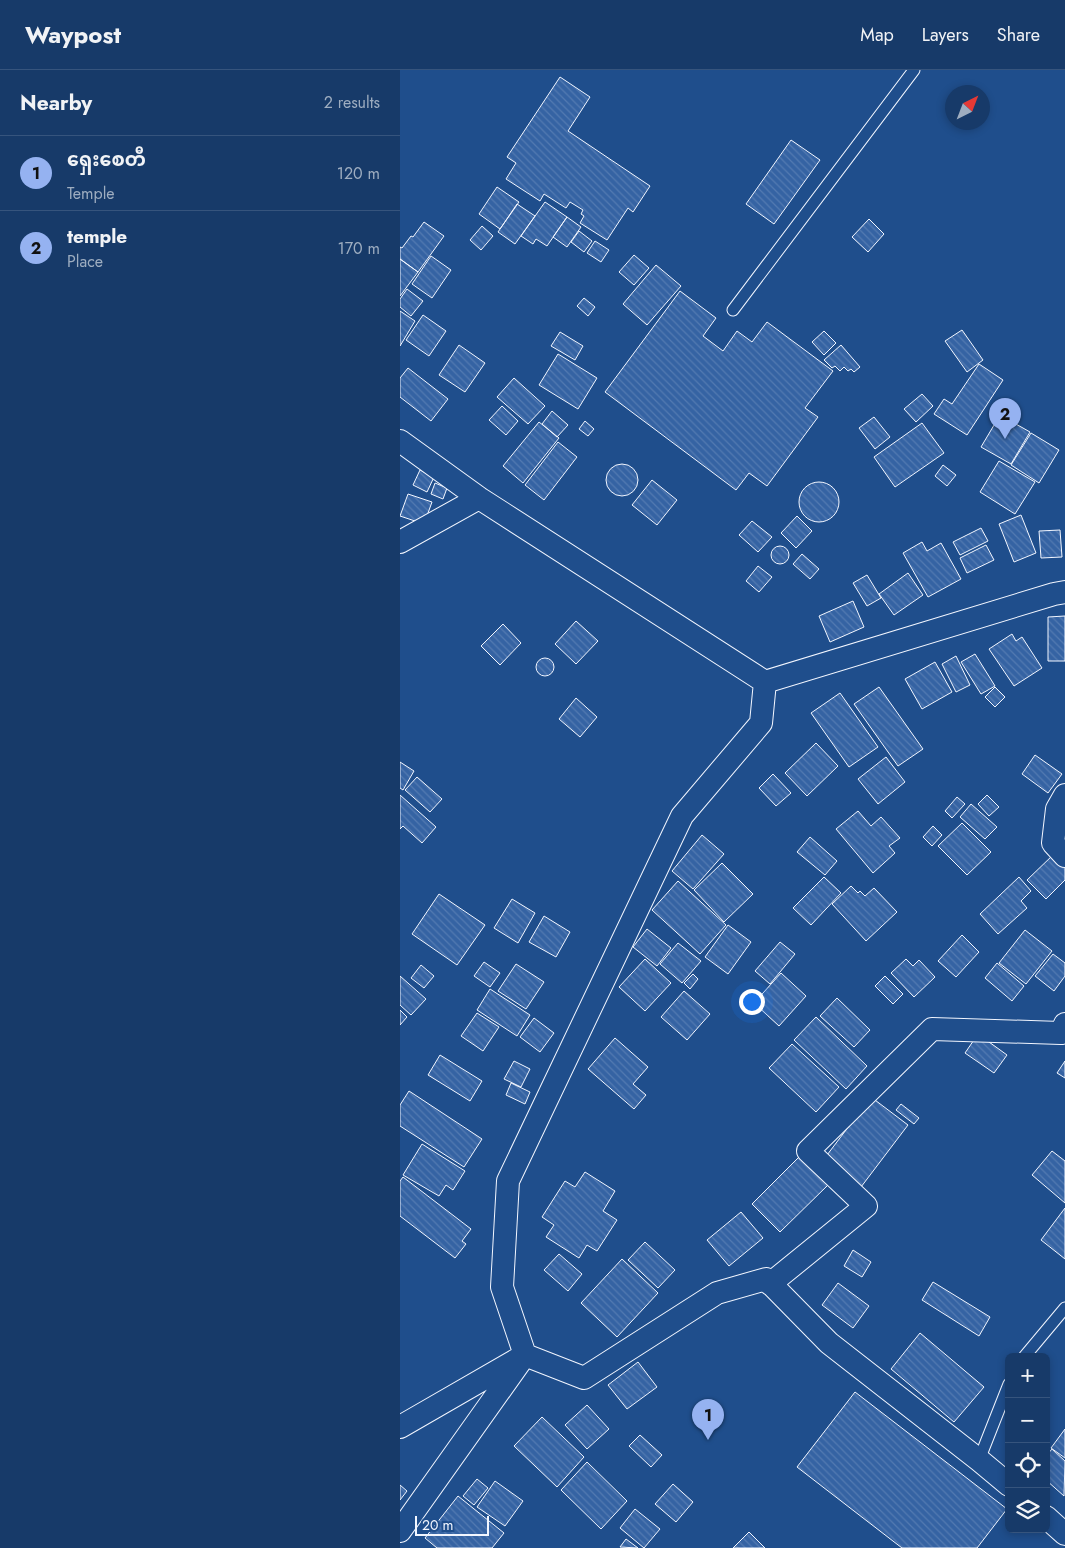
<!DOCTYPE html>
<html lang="en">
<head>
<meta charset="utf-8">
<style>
	body { margin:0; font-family:Jost,"Noto Sans Myanmar",sans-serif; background:#20416f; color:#f1f3f6 }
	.controls { position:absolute; right:15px; bottom:15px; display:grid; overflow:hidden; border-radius:8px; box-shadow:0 2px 8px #0003 }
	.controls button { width:45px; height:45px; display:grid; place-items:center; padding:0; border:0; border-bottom:1px solid #36547d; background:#173a69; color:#f1f3f6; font:25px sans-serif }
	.compass { position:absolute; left:545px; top:15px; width:45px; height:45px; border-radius:50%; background:#173a69; box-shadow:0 2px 8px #0003; rotate:42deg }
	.scale { position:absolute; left:15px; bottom:12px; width:74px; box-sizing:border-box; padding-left:5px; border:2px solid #f2f6ff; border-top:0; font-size:14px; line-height:18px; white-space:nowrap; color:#f2f6ff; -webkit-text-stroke:4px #1f4e8c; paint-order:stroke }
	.you { position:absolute; left:351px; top:931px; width:18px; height:18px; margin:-12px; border:4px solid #fff; border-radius:50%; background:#1a73e8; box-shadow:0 0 0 8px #1a73e833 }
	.badge { display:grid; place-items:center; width:32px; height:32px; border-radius:50%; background:#95b2f1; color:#111; font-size:16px; font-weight:700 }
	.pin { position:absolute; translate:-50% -41px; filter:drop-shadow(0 1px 2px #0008) }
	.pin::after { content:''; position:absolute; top:26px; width:18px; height:15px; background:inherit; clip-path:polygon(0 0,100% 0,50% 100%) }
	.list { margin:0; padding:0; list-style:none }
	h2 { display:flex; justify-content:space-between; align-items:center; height:65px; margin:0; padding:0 20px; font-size:21px }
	h2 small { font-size:16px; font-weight:400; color:#9eadc0 }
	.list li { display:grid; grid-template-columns:32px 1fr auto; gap:15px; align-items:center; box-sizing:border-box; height:75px; padding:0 20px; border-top:1px solid #36547d }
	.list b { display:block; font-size:19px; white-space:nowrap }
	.list p { margin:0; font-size:16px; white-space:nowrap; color:#9eadc0 }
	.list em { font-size:16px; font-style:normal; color:#9eadc0 }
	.icon { flex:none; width:28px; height:28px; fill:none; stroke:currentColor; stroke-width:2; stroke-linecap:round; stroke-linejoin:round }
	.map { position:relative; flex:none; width:665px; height:1478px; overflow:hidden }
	header { display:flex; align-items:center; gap:30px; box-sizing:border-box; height:70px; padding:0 25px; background:#173a69; border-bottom:1px solid #36547d }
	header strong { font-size:24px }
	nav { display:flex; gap:28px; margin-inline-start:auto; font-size:18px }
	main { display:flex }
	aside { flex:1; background:#173a69 }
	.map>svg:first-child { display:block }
	.building { fill:url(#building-back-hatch); stroke:#f2f6ff }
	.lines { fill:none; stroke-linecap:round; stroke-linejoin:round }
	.lane-casing { stroke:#f2f6ff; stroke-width:13 }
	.street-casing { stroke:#f2f6ff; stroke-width:24 }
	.lane { stroke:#1f4e8c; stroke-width:11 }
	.street { stroke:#1f4e8c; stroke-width:22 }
</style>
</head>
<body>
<header>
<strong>Waypost</strong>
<nav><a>Map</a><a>Layers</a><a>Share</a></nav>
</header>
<main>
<aside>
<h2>Nearby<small>2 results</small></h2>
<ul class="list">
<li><span class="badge">1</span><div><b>ရှေးစေတီ</b><p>Temple</p></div><em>120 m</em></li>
<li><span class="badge">2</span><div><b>temple</b><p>Place</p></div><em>170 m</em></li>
</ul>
</aside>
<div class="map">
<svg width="665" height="1478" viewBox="0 0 665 1478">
	<defs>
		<pattern id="building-back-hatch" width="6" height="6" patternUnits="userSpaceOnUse" patternTransform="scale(1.25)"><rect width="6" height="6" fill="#3563a3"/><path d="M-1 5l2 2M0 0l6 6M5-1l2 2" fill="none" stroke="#537ab1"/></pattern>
	</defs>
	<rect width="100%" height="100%" fill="#1f4e8c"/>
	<!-- building -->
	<path class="building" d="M160,7L190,27L168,61L250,116L233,142L228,138L207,170L180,153L184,146L181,144L183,140L170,132L166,138L144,124L140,131L106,109L116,93L107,87Z
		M391,70L420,90L374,154L346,134Z
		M97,117L119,132L100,159L79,144Z
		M145,132L167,147L147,176L136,169L133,174L121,166Z
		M117,134L135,146L115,174L98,162Z
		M167,147L181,157L167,177L153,167Z
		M469,149L484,164L468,182L452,167Z
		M24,152L44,166L18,202L0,189V177L2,178L11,166L13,167Z
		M82,156L93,166L81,180L70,170Z
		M179,161L192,171L184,182L171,172Z
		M195,171L209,180L201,192L187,183Z
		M234,185L249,198L234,215L219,202Z
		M31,186L51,200L32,228L12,214Z
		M0,189L18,202L0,226Z
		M256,195L281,216L247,255L223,234Z
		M7,219L23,231L11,246L0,237V229Z
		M280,221L316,248L303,266L323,281L337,261L352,272L367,252L433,301L405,338L418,347L367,416L349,403L336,420L205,322Z
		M184,228L195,237L188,246L177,236Z
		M0,241L15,251L0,276Z
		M23,245L46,261L29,286L6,270Z
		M562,260L583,290L567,302L545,271Z
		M424,261L436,273L424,285L412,272Z
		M160,262L183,276L175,290L151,276Z
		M59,275L85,293L65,322L39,305Z
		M441,275L460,297L454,302L451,299L448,301L444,297L440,301L435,296L432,298L424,290Z
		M158,284L197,308L178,339L139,315Z
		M579,294L603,310L567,365L534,344L544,329L552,334Z
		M8,298L48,329L31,351L0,327V308Z
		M114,308L145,336L128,354L97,327Z
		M522,324L533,336L516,352L504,339Z
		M102,336L118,351L106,365L89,350Z
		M152,341L168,355L157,367L142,354Z
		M600,345L630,362L611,394L581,377Z
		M474,347L490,367L475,379L459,358Z
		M185,351L194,359L188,366L179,359Z
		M139,352L159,368L123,413L103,396Z
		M522,353L544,383L495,417L474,387Z
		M631,363L659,380L639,413L611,395Z
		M158,372L177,387L144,430L125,415Z
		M599,391L635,412L615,444L580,422Z
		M206 410a16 16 0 1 1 32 0a16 16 0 1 1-32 0Z
		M543,395L556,405L547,416L535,406Z
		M20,400L34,407L27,422L13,415Z
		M252,410L277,430L257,455L232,435Z
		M399 432a20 20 0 1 1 40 0a20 20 0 1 1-40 0Z
		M35,413L47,418L43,429L31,424Z
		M8,424L32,432L24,454L0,446Z
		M621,445L636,483L614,492L599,454Z
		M397,446L412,461L396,478L381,463Z
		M352,451L372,467L358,482L339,465Z
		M581,458L588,471L560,485L553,472Z
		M660,460L662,487L641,488L639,461Z
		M522,472L527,481L541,473L561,509L528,527L503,483Z
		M586,475L594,490L567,503L560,488Z
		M371 485a9 9 0 1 1 18 0a9 9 0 1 1-18 0Z
		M402,484L419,499L410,509L393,494Z
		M358,496L372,507L359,522L346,511Z
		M508,503L523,525L494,545L479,524Z
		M467,505L481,528L467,536L453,513Z
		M453,531L464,557L430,572L419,546Z
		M665,546V591H648V547Z
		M176,551L198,571L176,594L155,574Z
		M103,554L121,573L100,595L81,576Z
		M612,564L616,571L622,567L642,598L614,616L589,579Z
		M575,584L595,616L581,624L561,592Z
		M556,586L570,615L556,622L542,594Z
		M136 597a9 9 0 1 1 18 0a9 9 0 1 1-18 0Z
		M535,592L552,622L522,639L505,609Z
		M479,617L523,679L498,696L454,634Z
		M595,617L605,627L595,637L585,627Z
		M440,623L478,677L449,697L411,643Z
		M176,628L197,647L180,667L159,649Z
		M416,673L438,696L407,726L385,703Z
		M635,685L662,704L648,723L622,704Z
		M486,687L505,712L478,734L458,709Z
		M0,692L14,701L3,720L0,718Z
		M373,704L391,723L376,736L359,718Z
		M17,707L42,729L30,742L5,720Z
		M0,725L36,757L22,773L3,756L0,759Z
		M587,725L599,737L589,746L578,734Z
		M557,727L565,734L552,748L545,741Z
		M571,734L597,757L585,769L560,747Z
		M458,741L471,756L481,747L500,768L489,776L495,783L473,803L436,759Z
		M562,753L591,782L567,805L538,776Z
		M533,756L542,765L532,776L523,767Z
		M302,765L324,784L293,819L272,801Z
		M410,767L437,791L425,805L397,782Z
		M654,784L665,796V810L646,829L627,810Z
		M322,793L353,824L324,852L294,820Z
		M424,807L441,823L411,855L393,838Z
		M619,807L631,821L621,831L627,838L598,864L580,844Z
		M278,811L326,855L300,884L252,840Z
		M451,816L458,823L460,821L465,826L474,818L497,842L466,871L432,834Z
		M39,824L85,855L57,895L12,864Z
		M112,829L135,843L118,873L94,858Z
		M144,846L170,862L156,887L129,872Z
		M328,855L351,872L328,904L305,887Z
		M247,859L271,878L257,896L233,877Z
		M625,860L652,881L626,914L599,893Z
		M562,865L579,882L556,907L538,891Z
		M380,872L395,884L370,914L355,901Z
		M278,873L301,891L282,913L260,894Z
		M653,884L665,893V906L654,921L635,906Z
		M245,889L271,913L245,941L219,917Z
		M506,889L513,896L519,890L535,907L514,927L491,903Z
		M84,892L100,903L90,917L74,906Z
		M597,893L624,916L612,931L585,908Z
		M116,894L144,912L126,939L98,921Z
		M21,895L34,906L24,918L11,908Z
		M381,903L406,926L379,956L354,933Z
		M293,904L298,909L290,919L284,913Z
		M0,906L26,929L11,945L0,935Z
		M485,906L503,924L493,934L475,916Z
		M90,919L130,945L117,966L77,940Z
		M284,921L310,944L287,970L261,947Z
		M437,928L470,960L454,977L420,946Z
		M0,940L7,947L0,955Z
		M77,943L99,957L83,981L61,966Z
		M416,947L467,996L446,1019L394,970Z
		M134,948L154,963L140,982L120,967Z
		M578,964L607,985L594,1003L565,983Z
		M215,968L248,997L233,1014L246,1025L234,1039L188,999Z
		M392,974L439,1017L416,1042L369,998Z
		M40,985L82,1011L70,1031L28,1005Z
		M114,991L130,999L121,1017L104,1009Z
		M665,991V1008L657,1003Z
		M111,1013L130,1022L125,1034L106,1025Z
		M9,1021L82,1069L64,1097L0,1056V1035Z
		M471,1027L508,1055L461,1117L424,1089Z
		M501,1034L519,1048L514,1054L496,1040Z
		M22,1074L65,1101L53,1120L46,1115L39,1126L3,1105Z
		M652,1081L665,1091V1133L632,1105Z
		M399,1087L428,1115L380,1162L352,1134Z
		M185,1102L215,1121L203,1141L217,1150L197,1181L187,1175L179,1188L146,1167L154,1155L142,1147L165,1111L175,1117Z
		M3,1107L71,1159L62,1171L66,1174L55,1188L0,1146V1111Z
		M665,1138V1189L641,1170Z
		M341,1142L363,1168L329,1196L307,1170Z
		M245,1172L275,1200L258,1218L228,1190Z
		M453,1180L471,1192L462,1207L444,1196Z
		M159,1184L182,1204L168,1221L144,1200Z
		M222,1189L258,1223L217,1267L181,1233Z
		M533,1212L590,1247L579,1266L522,1230Z
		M438,1213L469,1236L453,1258L422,1235Z
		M520,1263L584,1317L554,1352L491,1299Z
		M238,1292L257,1317L227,1339L208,1315Z
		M455,1322L607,1439L577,1478H502L397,1397Z
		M187,1335L209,1359L187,1379L165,1355Z
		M142,1347L184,1387L157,1417L114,1376Z
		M665,1359V1388L651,1378Z
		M240,1365L262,1385L251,1397L229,1376Z
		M652,1379L665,1391L664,1426L646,1410V1386Z
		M187,1392L227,1431L201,1459L161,1420Z
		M77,1409L88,1418L74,1435L63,1426Z
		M95,1411L123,1431L105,1456L77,1437Z
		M273,1414L293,1432L276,1452L255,1434Z
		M0,1415L7,1421L0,1430Z
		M58,1426L104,1463L92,1478H37L25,1468Z
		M235,1439L260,1459L244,1478L220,1458Z
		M349,1462L365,1478H333Z
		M226,1469L238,1478L220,1477Z"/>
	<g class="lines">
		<defs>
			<path id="lane" d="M333,240L514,0
				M624,1287L665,1238
				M579,1390L609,1314"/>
			<path id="street" d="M0,371L79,428L365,612L654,524L665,522
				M0,472L79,428
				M665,725L657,739L653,773L665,786
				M370,1214L466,1136L408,1081L532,959L661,963L665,954
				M0,1357L125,1285L184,1308L317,1223L366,1209L429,1273L579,1390L609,1415
				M646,1447L665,1464
				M0,1461L125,1285L102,1217L108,1111L282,746L361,653L365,612"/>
		</defs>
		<!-- lane casing -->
		<use href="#lane" class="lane-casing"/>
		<!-- street casing -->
		<use href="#street" class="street-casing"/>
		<!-- lane -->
		<use href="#lane" class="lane"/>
		<!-- street -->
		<use href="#street" class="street"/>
	</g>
</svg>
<div class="controls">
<button>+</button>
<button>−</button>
<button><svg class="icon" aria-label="locate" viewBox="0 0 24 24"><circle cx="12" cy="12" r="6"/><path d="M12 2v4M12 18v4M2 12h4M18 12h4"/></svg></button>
<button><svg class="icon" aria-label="layers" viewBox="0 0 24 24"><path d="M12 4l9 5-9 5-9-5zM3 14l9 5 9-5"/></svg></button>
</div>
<svg class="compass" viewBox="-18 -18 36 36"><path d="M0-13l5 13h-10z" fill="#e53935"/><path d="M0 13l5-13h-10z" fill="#9eadc0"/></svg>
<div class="scale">20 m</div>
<div class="you"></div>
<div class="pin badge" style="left:308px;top:1370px">1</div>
<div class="pin badge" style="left:605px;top:369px">2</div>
</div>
</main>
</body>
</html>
